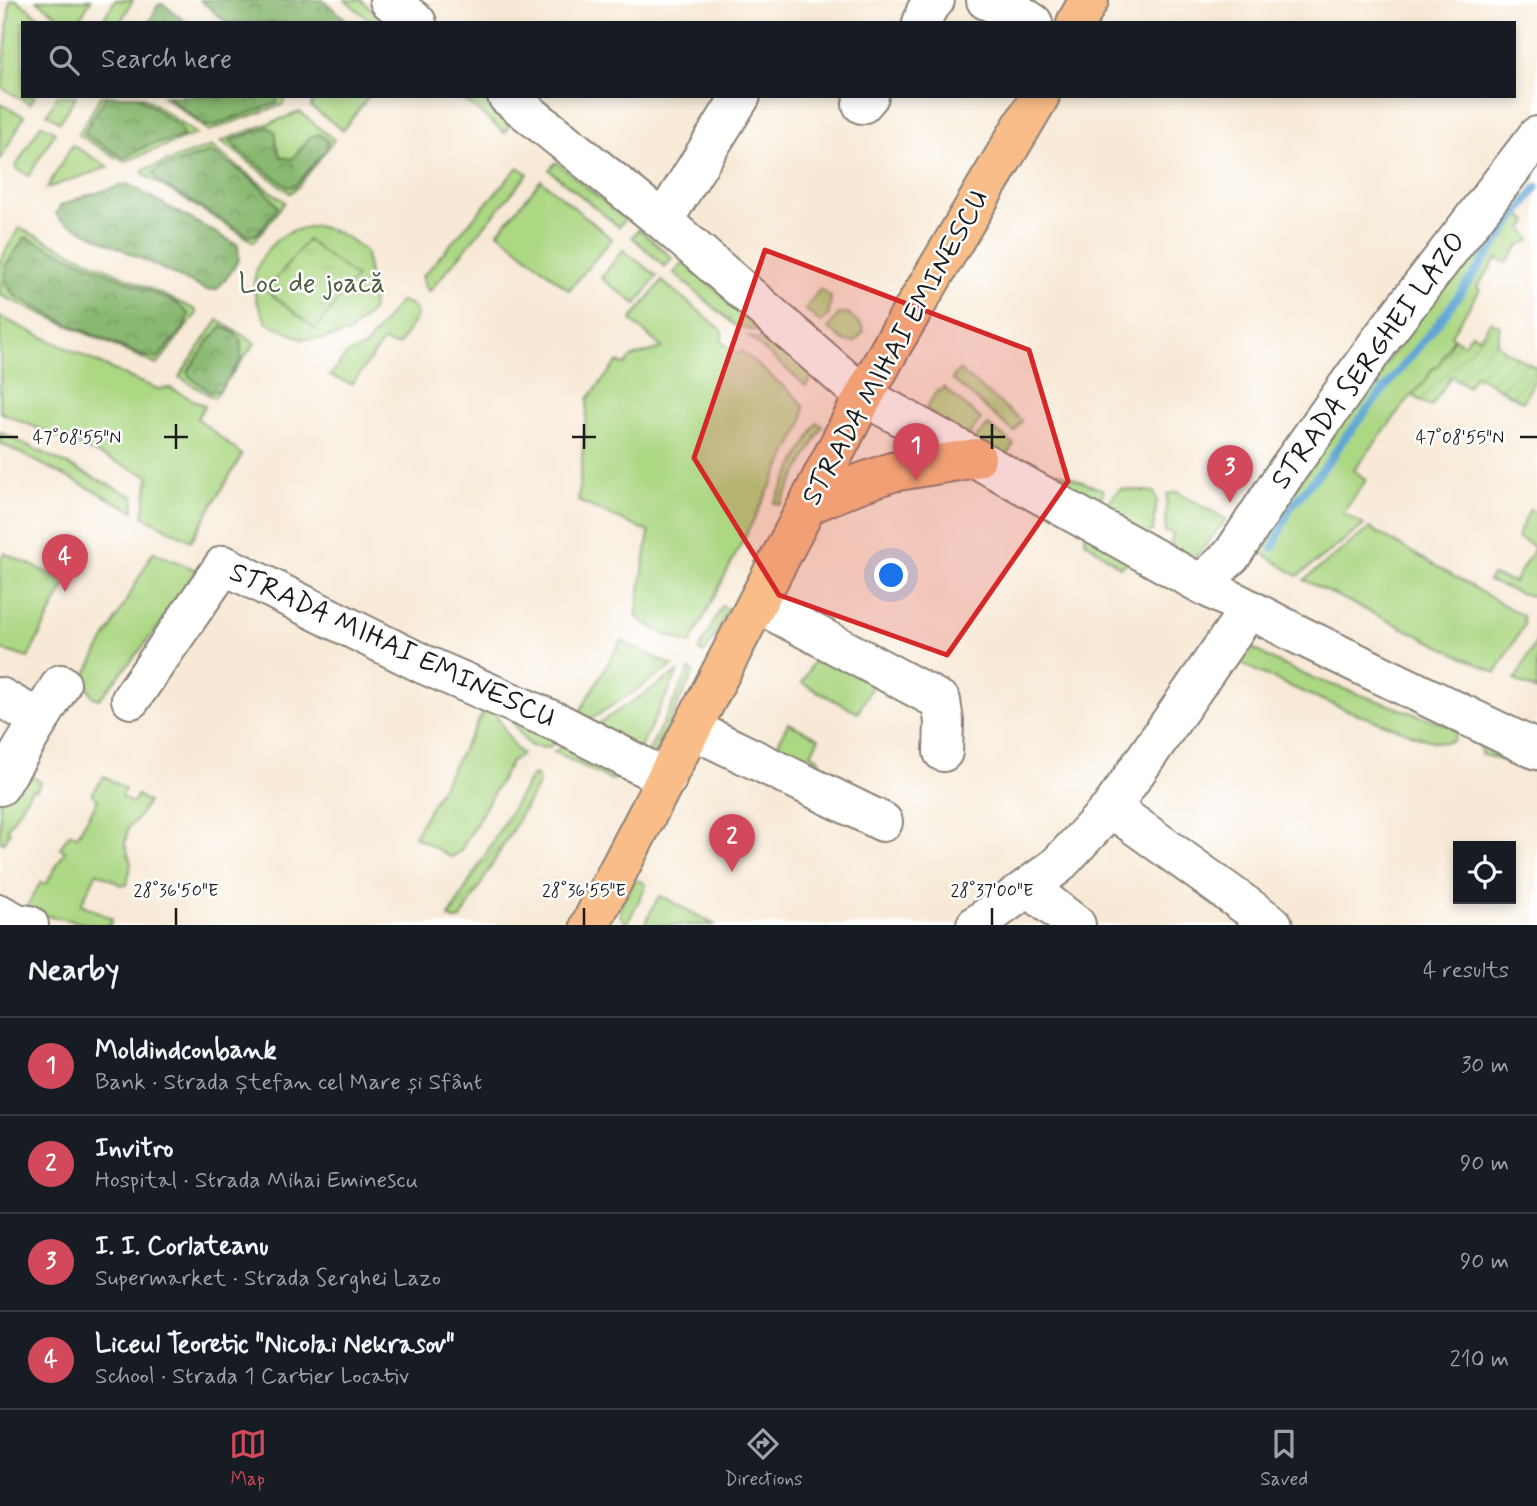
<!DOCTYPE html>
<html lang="en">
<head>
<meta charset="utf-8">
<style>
	body { margin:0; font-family:Mynerve,sans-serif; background:#242831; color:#f1f3f6 }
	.controls { position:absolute; right:21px; bottom:21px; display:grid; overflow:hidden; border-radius:0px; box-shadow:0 4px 10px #0003 }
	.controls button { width:63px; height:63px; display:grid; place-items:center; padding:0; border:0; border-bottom:2px solid #363941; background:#171b24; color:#f1f3f6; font:35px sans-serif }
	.you { position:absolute; left:892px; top:576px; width:24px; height:24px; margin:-18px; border:5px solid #fff; border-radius:50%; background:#1a73e8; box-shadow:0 0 0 10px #1a73e833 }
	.badge { display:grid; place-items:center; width:46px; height:46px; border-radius:50%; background:#d1495b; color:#fff; font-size:23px; font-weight:700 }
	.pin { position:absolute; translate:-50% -58px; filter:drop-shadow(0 2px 4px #0008) }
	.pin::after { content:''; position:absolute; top:37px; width:24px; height:21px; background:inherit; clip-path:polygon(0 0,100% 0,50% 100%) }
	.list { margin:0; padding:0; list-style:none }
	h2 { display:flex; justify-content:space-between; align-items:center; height:91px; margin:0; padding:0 28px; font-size:30px }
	h2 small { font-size:23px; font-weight:400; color:#9ea1a6 }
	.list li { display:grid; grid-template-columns:46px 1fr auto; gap:21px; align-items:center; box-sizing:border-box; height:98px; padding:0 28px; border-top:2px solid #363941 }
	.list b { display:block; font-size:26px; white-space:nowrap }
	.list p { margin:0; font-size:23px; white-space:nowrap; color:#9ea1a6 }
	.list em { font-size:23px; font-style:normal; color:#9ea1a6 }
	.icon { flex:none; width:38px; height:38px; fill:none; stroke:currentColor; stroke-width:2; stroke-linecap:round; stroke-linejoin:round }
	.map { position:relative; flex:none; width:1537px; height:925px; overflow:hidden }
	.search { position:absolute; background:#171b24; box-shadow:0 4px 10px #0003; left:21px; right:21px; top:21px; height:77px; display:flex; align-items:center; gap:18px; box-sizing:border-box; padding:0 24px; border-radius:0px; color:#9ea1a6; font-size:26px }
	.sheet { height:483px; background:#171b24 }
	nav { display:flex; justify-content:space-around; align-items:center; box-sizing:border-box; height:98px; border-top:2px solid #363941; background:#171b24; font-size:19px; color:#9ea1a6 }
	nav a { display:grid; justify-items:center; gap:4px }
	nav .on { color:#d1495b }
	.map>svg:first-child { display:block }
	.grass { fill:#acd783; stroke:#647a50; stroke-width:2 }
	.forest { fill:url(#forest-crowns); stroke:#526a46; stroke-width:2 }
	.park { fill:url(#park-tufts); stroke:#647a50; stroke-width:2 }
	.garden { fill:url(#garden-furrows); stroke:#647a50; stroke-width:2 }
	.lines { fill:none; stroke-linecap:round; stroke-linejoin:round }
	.stream { stroke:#5ea6d5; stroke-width:8 }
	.minor-casing { stroke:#8a8278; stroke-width:42 }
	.major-casing { stroke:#8a8278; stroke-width:42 }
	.minor { stroke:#fff; stroke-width:38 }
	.major { stroke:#f8bd88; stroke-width:38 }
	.marked { fill:#d62828; fill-opacity:0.2; stroke:#d62828; stroke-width:5; stroke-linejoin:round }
	.ticks { fill:none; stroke:#1c1c1c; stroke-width:2.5 }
	.labels { text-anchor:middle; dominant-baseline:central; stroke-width:5; stroke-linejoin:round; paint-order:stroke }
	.park-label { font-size:28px; fill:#4e5d40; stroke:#fff }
	.street-label { font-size:28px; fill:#1c1c1c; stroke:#fff }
	.ticks-label { font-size:18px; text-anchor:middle; fill:#1c1c1c; stroke:#fff; stroke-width:5; stroke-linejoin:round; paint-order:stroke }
</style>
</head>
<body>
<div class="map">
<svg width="1537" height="925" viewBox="0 0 1537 925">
	<defs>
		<pattern id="forest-crowns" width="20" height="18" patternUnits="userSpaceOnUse" patternTransform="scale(1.75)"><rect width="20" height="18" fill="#89b871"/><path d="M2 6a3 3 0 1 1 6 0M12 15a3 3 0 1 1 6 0" fill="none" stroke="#6f955c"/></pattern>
		<pattern id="park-tufts" width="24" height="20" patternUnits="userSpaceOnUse" patternTransform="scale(1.75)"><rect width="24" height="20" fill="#acd783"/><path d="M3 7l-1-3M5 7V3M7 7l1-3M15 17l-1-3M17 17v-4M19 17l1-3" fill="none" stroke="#93b871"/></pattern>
		<pattern id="garden-furrows" width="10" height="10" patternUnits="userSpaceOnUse" patternTransform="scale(1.75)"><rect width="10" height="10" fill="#acd783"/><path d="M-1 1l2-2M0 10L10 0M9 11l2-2" fill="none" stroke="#93b871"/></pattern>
	</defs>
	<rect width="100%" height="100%" fill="#fff"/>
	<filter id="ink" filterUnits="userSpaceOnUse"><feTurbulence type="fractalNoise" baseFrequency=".0143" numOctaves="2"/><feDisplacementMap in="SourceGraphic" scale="14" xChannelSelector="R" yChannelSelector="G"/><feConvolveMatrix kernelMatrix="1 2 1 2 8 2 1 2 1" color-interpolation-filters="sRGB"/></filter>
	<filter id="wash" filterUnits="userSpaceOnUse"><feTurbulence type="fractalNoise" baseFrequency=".00686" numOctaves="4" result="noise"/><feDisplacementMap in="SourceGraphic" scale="28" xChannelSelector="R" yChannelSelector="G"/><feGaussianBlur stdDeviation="1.57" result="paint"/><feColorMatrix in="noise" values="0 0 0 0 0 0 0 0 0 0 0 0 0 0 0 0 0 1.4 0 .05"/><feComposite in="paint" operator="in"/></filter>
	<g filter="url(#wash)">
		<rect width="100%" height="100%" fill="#f7e9d5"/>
		<!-- grass -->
		<path class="grass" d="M10,0H17L47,23H23V96H35L30,104L2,88Z
			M37,0H91L77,23H67Z
			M115,0H133L120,23H101Z
			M345,0H361L387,23H373Z
			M57,96H76L60,122L47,114Z
			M101,96H143L196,134L124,162L78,135Z
			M163,96H285V100L282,105L209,131Z
			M327,96H369L343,130L311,107L312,102Z
			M466,96H482L511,122L505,133L464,100Z
			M0,104L24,116L0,161Z
			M300,112L334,140L298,187L290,193L221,141Z
			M41,124L55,132L29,176L15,168Z
			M72,145L109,167L47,188Z
			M211,146L285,202L254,242L143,174V170Z
			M556,162L625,219L619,227L549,170Z
			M518,167L528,174L429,292L425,287L422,277Z
			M541,180L612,239L569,290L498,232Z
			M1510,205L1528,221L1523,229L1531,240L1519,246L1507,263L1497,258L1477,287L1480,290L1451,335L1454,338L1439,364L1432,369L1425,382L1412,395L1354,470L1366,480L1343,513L1364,525L1298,576L1254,548C1332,431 1418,320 1503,209Z
			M313,226C335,229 350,238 366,252L373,307L372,311L349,333L323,339H302L267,323C263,315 258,306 256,298C248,271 268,241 292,231C299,229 307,228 313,226Z
			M19,228L194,309L197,313L157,365L0,295V261Z
			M639,229L672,258L665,267L632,237Z
			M623,250L657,276L636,304L601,278Z
			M684,262L771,335L736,326L674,273Z
			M662,281L722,330V342L738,354L742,352L796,397L804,407L803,419L800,429L690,644L664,634L636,617L649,532L578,501L588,399L617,362L625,365L631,357L662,348L631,320Z
			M820,289L831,297L829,314L821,323L805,309Z
			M400,301C409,303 416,306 417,316L399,345H392L384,341L352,384L330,376L347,354L365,347Z
			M848,313L862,326L864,331L855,342H845L828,328L839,314Z
			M0,317L135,380L158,389L170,388L205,406L197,418L242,455L191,541L143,516L149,476L0,412Z
			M218,320L255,343L214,398L179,377Z
			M749,337L778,343L814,371L806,386Z
			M959,370L1022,421L1014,432L953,380V377Z
			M943,387L981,419L966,439L926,409L937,390L940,392Z
			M817,423L823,426L780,505L774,503Z
			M988,425L1014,444L997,468L968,446Z
			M0,432L134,497V511L0,443Z
			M1057,472L1104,490L1101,498L1083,520L1038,502Z
			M1120,489L1154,492L1157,500L1153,531H1149V543L1134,559L1120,567L1085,541V528Z
			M1177,492L1226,519L1192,562L1171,545L1173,533L1165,532L1167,494Z
			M1530,509L1537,514V597L1519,593L1488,581L1492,575L1514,582L1535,547L1517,537Z
			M1370,528L1523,616L1524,625L1496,673L1304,580Z
			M153,552L203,573L103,695L99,699L93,697L83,679Z
			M4,553L67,581L28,658L0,649V561Z
			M722,606L728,609L707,651L703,653L700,652L699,650Z
			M1248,639L1249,646L1277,662L1307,676L1452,727L1456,735L1453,741C1435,746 1413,734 1396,728C1340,709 1286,686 1232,659Z
			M1537,640V691L1515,680Z
			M621,641L673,666L579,727L573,723Z
			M817,654L873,684L858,713L802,683Z
			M690,669L694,672L650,761L645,758Z
			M678,672L635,758L587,731Z
			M487,706L493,710L516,749L522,754L511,762L461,850L454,856L451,857L414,836Z
			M510,718L565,736L547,748L531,746L524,739Z
			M788,723L819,738L811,754L817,757L821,764L817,774L774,752Z
			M1481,740L1537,752V772L1481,754L1480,744Z
			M570,741L625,775L620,779L611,780L554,752Z
			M20,769L41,782L36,790L32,789L7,829L10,831L3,843L0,841V802Z
			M104,776L125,789L121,797L133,803L137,795L148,802L136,820L128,828L125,844L131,863L127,885H121L97,872L81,904L112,919L110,925H92L24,911L41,882L46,884L65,851L60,848L70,833L77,836L98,800L92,794Z
			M634,880L643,882L646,886L627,924L620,915V907Z
			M661,896L665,898L715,925H644L658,898Z"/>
		<!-- forest -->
		<path class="forest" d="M200,0H323L350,23H227Z
			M163,4L187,23H149L158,5Z
			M107,96H138L180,127L184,137L148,145L124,158L84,134L90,122Z
			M167,96H278L277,103L215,125L206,126Z
			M268,127L276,132V144L281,157L292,159L310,137L319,134L328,141L326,150L295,186L288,187L237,149L230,141Z
			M210,152C232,165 265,185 278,207L257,234L249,236L159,182L153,173L160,168Z
			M127,184L238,245L239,259L229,275L216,290H206L61,220L56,214L60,206L82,197Z
			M25,237L176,303L189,314L183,329L157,359L143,356L70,325L15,296L5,283L6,265Z
			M222,326L235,333L241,340V360L220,390L210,392L190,377L187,373L208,342Z"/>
		<!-- park -->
		<path class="park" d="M307,240L356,277L316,329L267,291Z"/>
		<!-- garden -->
		<path class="garden" d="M1491,321L1500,326L1497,343L1504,350L1537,368V376L1523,402L1475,375L1468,387L1451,376L1431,407L1412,395L1425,382L1432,369L1439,364L1454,338L1464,344L1472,333L1479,338Z
			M534,775L537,777L539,783L461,919L454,920L449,917L531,776Z"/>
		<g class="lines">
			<!-- stream -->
			<path class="stream" d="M1273,548L1290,508L1327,464L1343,440L1443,317L1537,187"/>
		</g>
	</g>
	<g filter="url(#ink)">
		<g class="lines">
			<defs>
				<path id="minor" d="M389,0L417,23
					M986,0L1018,13L1033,23
					M922,23L926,11L935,0
					M507,96L663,221L864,396L1201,584L1297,634L1537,750
					M862,104L869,96
					M663,221L741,96
					M1201,584L1232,555L1286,472L1384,335L1537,136
					M757,603L941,701L944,722L943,752
					M0,697L40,720
					M131,699L224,565L423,664L559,723L667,779
					M692,729L883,822
					M0,786L61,684
					M1111,808L1273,925
					M1029,888L1076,925
					M0,914L17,923L29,925
					M976,925L1057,866L1111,808L1249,609"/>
				<path id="major" d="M1076,23L1089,0
					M808,505L855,485L892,472L976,458
					M590,925L864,396L894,342L1040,96"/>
			</defs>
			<!-- minor casing -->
			<use href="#minor" class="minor-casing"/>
			<!-- major casing -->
			<use href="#major" class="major-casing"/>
			<!-- minor -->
			<use href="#minor" class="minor"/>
			<!-- major -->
			<use href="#major" class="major"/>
		</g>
	</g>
	<!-- marked area -->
	<path class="marked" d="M765,250L1029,350L1068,481L947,655L779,595L694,458Z"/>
	<!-- ticks -->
	<path class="ticks" d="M176,424V449M584,424V449M992,424V449M0,437H18M164,437H188M572,437H596M980,437H1005M1520,437H1537M176,908V925M584,908V925M992,908V925"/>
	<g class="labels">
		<!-- park labels -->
		<g class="park-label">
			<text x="312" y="284">Loc de joacă</text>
		</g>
		<!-- street labels -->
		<g class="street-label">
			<text transform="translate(896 348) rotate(-61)">STRADA MIHAI EMINESCU</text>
			<text transform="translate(1369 361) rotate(-54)">STRADA SERGHEI LAZO</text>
			<text transform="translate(392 646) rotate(25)">STRADA MIHAI EMINESCU</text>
		</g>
	</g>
	<g class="ticks-label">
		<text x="77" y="443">47°08'55"N</text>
		<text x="1460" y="443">47°08'55"N</text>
		<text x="176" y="896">28°36'50"E</text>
		<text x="584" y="896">28°36'55"E</text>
		<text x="992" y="896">28°37'00"E</text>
	</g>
</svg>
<div class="controls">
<button><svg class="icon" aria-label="locate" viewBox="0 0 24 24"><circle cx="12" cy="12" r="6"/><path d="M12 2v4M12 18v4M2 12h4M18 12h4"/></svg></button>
</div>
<div class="you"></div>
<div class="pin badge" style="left:916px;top:481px">1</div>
<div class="pin badge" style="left:732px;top:872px">2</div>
<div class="pin badge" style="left:1230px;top:503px">3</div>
<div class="pin badge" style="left:65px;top:592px">4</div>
<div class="search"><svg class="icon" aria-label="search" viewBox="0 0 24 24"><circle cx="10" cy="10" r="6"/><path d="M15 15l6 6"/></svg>Search here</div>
</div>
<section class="sheet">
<h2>Nearby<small>4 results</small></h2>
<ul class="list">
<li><span class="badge">1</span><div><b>Moldindconbank</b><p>Bank · Strada Ștefan cel Mare și Sfânt</p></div><em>30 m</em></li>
<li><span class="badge">2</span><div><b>Invitro</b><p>Hospital · Strada Mihai Eminescu</p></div><em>90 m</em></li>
<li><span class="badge">3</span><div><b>I. I. Corlateanu</b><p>Supermarket · Strada Serghei Lazo</p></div><em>90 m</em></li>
<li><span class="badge">4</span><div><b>Liceul Teoretic &quot;Nicolai Nekrasov&quot;</b><p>School · Strada 1 Cartier Locativ</p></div><em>210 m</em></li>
</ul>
</section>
<nav>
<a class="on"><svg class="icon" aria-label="map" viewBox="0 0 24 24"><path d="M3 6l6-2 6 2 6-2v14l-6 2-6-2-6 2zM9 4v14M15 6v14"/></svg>Map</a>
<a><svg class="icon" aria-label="directions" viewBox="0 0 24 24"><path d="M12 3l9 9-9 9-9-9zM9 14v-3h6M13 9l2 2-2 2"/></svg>Directions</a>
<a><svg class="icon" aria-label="saved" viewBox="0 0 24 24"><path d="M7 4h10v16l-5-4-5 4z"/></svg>Saved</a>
</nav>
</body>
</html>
